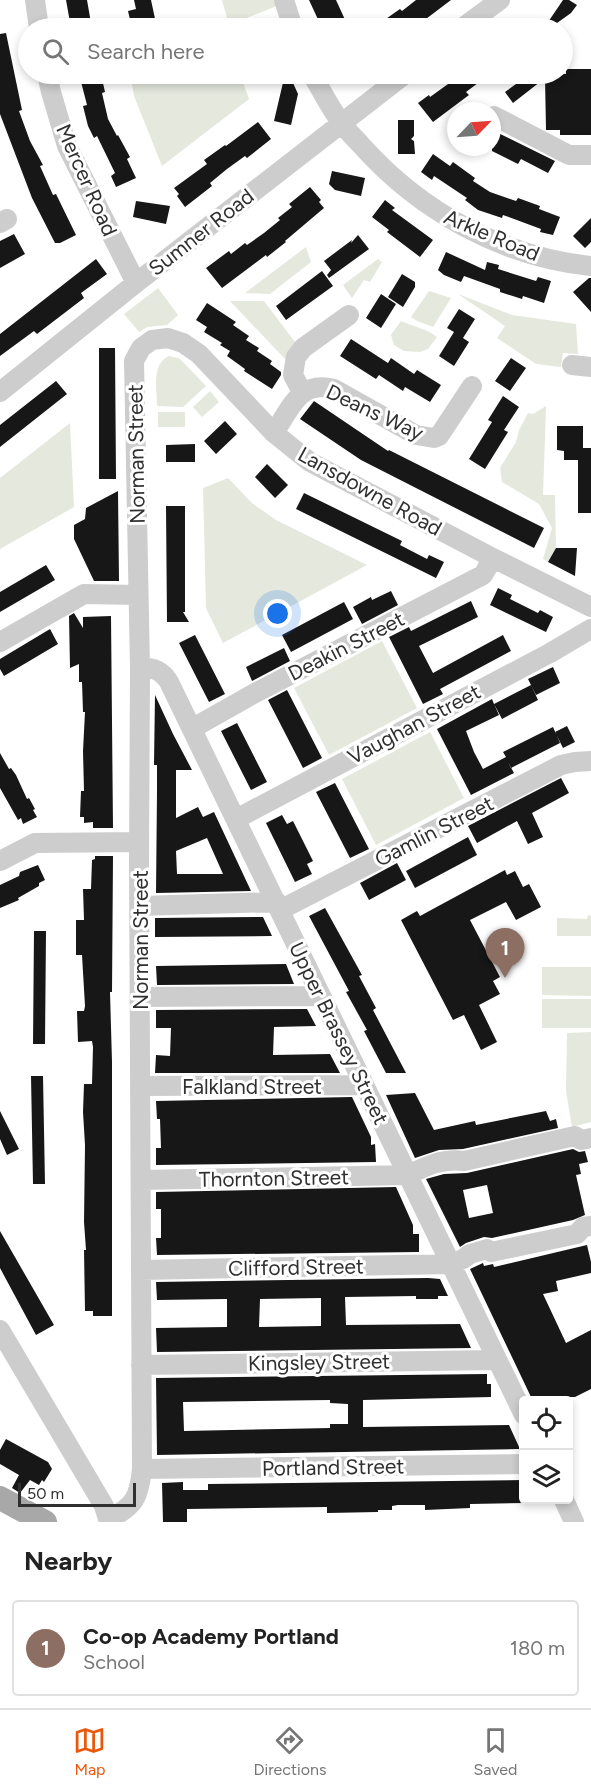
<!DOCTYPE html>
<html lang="en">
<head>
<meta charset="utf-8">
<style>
	body { margin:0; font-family:Figtree,sans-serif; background:#f6f6f6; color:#222 }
	.controls { position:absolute; right:18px; bottom:18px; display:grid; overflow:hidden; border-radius:6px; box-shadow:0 3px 9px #0003 }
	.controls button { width:54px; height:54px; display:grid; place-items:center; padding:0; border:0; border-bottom:2px solid #e0e0e0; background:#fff; color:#222; font:30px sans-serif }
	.compass { position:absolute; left:447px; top:102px; width:54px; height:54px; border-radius:50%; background:#fff; box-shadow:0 3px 9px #0003; rotate:65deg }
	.scale { position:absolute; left:18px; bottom:15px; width:118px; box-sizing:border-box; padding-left:6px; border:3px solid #303030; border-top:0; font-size:16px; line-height:21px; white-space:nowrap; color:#303030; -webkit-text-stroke:4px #fff; paint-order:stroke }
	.you { position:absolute; left:278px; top:614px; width:21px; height:21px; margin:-15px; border:4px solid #fff; border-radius:50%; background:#1a73e8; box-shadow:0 0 0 9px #1a73e833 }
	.badge { display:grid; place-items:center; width:39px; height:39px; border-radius:50%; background:#ea580c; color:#fff; font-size:20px; font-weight:700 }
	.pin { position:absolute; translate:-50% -50px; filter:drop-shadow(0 2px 3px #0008) }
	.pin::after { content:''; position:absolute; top:32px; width:21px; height:18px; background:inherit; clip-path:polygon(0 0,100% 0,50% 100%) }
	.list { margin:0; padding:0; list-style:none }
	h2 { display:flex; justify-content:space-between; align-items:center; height:78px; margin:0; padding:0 24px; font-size:26px }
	h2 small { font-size:20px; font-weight:400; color:#767676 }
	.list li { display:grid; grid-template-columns:39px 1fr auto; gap:18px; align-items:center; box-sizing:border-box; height:96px; margin:0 12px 12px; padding:0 12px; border:2px solid #e0e0e0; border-radius:6px }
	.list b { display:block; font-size:22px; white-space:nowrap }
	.list p { margin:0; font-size:20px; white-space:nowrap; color:#767676 }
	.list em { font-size:20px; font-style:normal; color:#767676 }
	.icon { flex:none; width:33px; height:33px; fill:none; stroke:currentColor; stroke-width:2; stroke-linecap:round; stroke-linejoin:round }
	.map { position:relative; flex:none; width:591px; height:1522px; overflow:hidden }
	.search { position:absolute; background:#fff; box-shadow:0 3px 9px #0003; left:18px; right:18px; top:18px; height:66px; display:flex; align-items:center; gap:15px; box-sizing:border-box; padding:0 21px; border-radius:33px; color:#767676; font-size:22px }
	.sheet { height:186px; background:#fff }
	nav { display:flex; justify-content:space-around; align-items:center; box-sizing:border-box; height:84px; border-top:2px solid #e0e0e0; background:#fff; font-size:16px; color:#767676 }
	nav a { display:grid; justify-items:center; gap:3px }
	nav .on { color:#ea580c }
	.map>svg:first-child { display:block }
	.green { fill:#e4e8dd }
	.building { fill:#171717; fill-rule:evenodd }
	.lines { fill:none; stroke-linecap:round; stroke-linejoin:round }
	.minor { stroke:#cdcdcd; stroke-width:20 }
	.major { stroke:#a8a8a8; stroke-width:24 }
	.labels { text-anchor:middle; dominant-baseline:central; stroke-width:6; stroke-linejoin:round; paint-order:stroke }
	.street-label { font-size:21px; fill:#303030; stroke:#fff }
</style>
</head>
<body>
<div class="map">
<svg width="591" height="1522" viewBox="0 0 591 1522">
	<rect width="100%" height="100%" fill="#fff"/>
	<!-- green -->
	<path class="green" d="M222,0H275L277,6L229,25Z
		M130,74H240L249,99L162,166L134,96Z
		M306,247L311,262L270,294L245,293Z
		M378,259L382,262L370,282L364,280L352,298L343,285Z
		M158,288L178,315L167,325L147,327L139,332L124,314Z
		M429,291L451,298L433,327L417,321L411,317Z
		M458,294L512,315L576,324L578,354L563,353L561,367L536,364L497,338L505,326Z
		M230,301H264L295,342L289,351L286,360Z
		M401,321C413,327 426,328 437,337L428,349L420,352L404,351L394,345L391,335Z
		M169,356L178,358L181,360L206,386L183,407L157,406C157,390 151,364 169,356Z
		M210,391L219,402L202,417L193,407Z
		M546,406L543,495H555L556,548L548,562L543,559L552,528L539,504L502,482L500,468L516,442L519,430L528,413L533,414Z
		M158,412H185V427H158Z
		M70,423L74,507L0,549V478Z
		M228,478L252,503L276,520L367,565L223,643L206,608L203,488Z
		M382,641L417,708L329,755L294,688Z
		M430,732L464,798L376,845L342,779Z
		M588,915L591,916V936H557V918L587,919Z
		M542,967H591V996L542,995Z
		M542,999H591V1028H542Z
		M591,1032V1122L572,1127L566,1091L567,1033Z"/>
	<!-- building -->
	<path class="building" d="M66,0H87L91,23L83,25L84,28H71Z
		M134,0H151L157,28H132L128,11L136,9Z
		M309,0H336L347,24L337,28H322Z
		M416,0H451L414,28H373L400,9L402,11Z
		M563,0H569L577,5L571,13L550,28H544Z
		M6,33L22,110L19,111L30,141L43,165L40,166L53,195L56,194L76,235L60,243H55L32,198L0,114V34Z
		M566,69H591V135H560V130H546L545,78L513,103L505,92L530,74H566Z
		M79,74H101L105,92L102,93L108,119L117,136L118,135L130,157L127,159L136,178L116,187L111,176L115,173L97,136L94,138L88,126L83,106L87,105Z
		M285,74H289L298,94L291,125L274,121Z
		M462,74H490L466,92L469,95L433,122L418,103L429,95L430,97Z
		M398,120H414V136L411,139L414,141L415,154H398Z
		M258,122L271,139L247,158L245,156L227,169L210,183L212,186L185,207L177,196L179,194L174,188L207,164L204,160L225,145L226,146Z
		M492,130L555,161L548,173L521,159L518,164L492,151Z
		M433,154L450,166L453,162L475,178L473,181L490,192L516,201L518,198L540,206L539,209L560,217L553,235L540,232L541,229L503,215L502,218L478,210L465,200L467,198L434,176L432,180L421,172Z
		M332,171L365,178L361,196L335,190L329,184Z
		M310,187L321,200L319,202L324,208L285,241L286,242L267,257L266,255L222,288L206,268L229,251L231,254L245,243L247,245L264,233L280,220L278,218L292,207L289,204Z
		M385,200L395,208L392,210L433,240L420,257L387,232L389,230L372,217Z
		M136,201L170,206L166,224L133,217Z
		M591,218V242L585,248L573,236Z
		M14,234L25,254L0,268V241Z
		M358,235L369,249L329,278L327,275L331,270L324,261L352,240L351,243Z
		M446,252L485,270L487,262L499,265L498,269L536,281L538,277L551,281L544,303L523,296L522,299L500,292V289L464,276L461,282L444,275L438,270Z
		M96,259L107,274L81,293L84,298L37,334L34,331L0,356V334Z
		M322,271L333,286L286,320L276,306Z
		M402,274L415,282V287L403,307L388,297Z
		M589,278H591V312L573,292Z
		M381,294L396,304L381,328L366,318Z
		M207,303L236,322L233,325L249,336L246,340L259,348L257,351L272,361L270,364L281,372V375L272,389L244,371L245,369L227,356L230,351L220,345L222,343L204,332L207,327L196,320Z
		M459,309L475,319L463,338L460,336L469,342L454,366L439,356L454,332L447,328Z
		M351,339L388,363L391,358L414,374L417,370L441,385L430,402L405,387L403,391L379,375L376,379L340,356Z
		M99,348H115L116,479H99Z
		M511,358L526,368L510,391L495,381Z
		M56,381L67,394L0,447V425Z
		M503,396L519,407L504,430L508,432L485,469L469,459L492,422L488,420Z
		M314,401L388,451L389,450L544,528L534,548L361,460L300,419Z
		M225,421L237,434L216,454L204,441Z
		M557,426H583V448H591V513H578V460H564V451L557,450Z
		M195,444V462H166V445Z
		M267,464L288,485L275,498L255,477Z
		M118,491L119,581H94L74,539V525L85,519L86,508Z
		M304,493L402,541L400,545L427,559L429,555L444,562L436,578L296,509Z
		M166,506H185V612H183L189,622H167Z
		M556,548H577L575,576L548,562Z
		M46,565L55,580L0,612V592Z
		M498,588L512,595L510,599L538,613L540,610L553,617L546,632L490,605Z
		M391,591L398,605L362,624L353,607L371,597L372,600Z
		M471,601L478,617L419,646L433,673L503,635L511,651L440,689L443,694L423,704L389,637L409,627L411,631Z
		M344,602L353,619L291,652L282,635Z
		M74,613L83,628V617L111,616L113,828H93V822L84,823V817H80L81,791H84L83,751L85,712H83L82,682H79V664L70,668L69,616Z
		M50,629L58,644L4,676L0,669V659Z
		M195,635L225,694L209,702L179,643Z
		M284,648L290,661L252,681L246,667Z
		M553,667L560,683L536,695L528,679Z
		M531,685L538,700L502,719L494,704L499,715L466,731L474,752L483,769L506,757L503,752L553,727L560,743L511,768L508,762L514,773L471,795L437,729L492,699L494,704Z
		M287,690L322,758L303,768L268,700Z
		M155,695L173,734L192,770H176V818L198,807L203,817L214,812L251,891L156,893L157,791V765H154ZM207,838L223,874H177L176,851Z
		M237,723L267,782L251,790L221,731Z
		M567,726L575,742L563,748L555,732Z
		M0,753L9,769L11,768L16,775L27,799L29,798L35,809L33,810L37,817L23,824L21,818L18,820L0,788Z
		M561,778L569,793L532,813L543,837L528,844L517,821L477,843L468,826Z
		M335,783L369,849L350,858L316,792Z
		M282,815L287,824L293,821L313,861L307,864L312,874L295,882L266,823Z
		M468,837L477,855L415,888L406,871Z
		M95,856H113L112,992H110L112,1062V1316H93V1311H85L84,1250H86L84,1222L85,1145L83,1112L84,1084H92L93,1047L92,1041L78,1042L77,1011H84L85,1006L82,955H76V920H84L83,889H91L92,860L95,859Z
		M397,863L406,880L369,900L360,883Z
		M38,865L45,880L39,883V886L18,898L19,900L0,908V885L19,876L20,872Z
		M505,870L507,875L515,871L523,887L529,884L541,907L516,920L506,902L470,920L500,977L493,981L500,994L479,1005L497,1042L481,1050L464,1015L453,1020L401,920L417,911L420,916Z
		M325,908L362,975L359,976L376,1008L373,1010L406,1073H386L364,1031L367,1030L346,992L349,991L309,916Z
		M263,917L272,936L155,937V918Z
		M34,931H46L45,1044H33Z
		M286,964L294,984L157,985L156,966Z
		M307,1009L316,1026L274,1027L273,1055L330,1054L340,1073H155L156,1055L170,1056L171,1028H156V1010Z
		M31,1076H43L45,1184H33Z
		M415,1093L434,1130L475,1121L476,1125L546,1111L550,1121L556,1119L558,1128L463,1149L439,1150L415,1158L386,1095Z
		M352,1097L371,1137V1145L375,1144L376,1162L156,1165V1148H161L160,1119H157L156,1101Z
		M0,1111L19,1149L7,1155L0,1139Z
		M573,1149L579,1152L585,1151L588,1162L579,1164L581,1174L576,1175L585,1215L573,1220L492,1238L484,1237L466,1243L460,1247L426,1179L444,1174L467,1173ZM487,1185L493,1213L469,1218L463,1190Z
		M396,1187L413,1225V1234H419V1252L157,1255L156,1238H161V1209H156V1192Z
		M0,1231L54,1325L36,1335L0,1268Z
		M587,1245L591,1262V1273L556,1281L558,1291L543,1294L566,1343L591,1330V1389L575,1397H531L470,1269L483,1263L484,1266L493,1264L494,1267Z
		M428,1278L440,1279L448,1296H438V1299H416V1296L345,1297L346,1325L460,1324L471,1348L157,1352L156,1328L227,1327V1299L157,1300L156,1282ZM321,1298V1326L259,1327L260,1299Z
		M487,1374V1384H491V1397L363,1400V1427L509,1425L520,1449L157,1455L156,1378ZM330,1400V1403L348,1404V1424H330V1428L184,1431L183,1402Z
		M6,1439L48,1462L52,1469L44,1482L42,1480L39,1485L30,1480L20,1493L12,1488L19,1475L0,1464V1450Z
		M524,1480V1503L470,1504V1508L425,1510V1505H398L392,1506V1510H378V1512L327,1513V1507L187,1509V1522H163L162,1483L183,1482V1490H208V1484Z"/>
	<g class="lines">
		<!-- minor -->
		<path class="minor" d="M35,0L39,28
			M284,0L293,28
			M462,28L500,0
			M47,74L51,92L67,146L136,283
			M312,74C321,90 329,106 340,121C346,130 354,137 361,145C420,211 502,257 591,266
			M494,116L569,155H591
			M0,223L7,219
			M572,365L591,367
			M0,392L136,283L405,74
			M302,392L293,375L296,357L303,348L349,315
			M274,433C291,408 299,380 334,389L416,435L434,438L439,436L472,386
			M0,642L84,594L138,595
			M140,668C154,667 162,671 169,682L524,1415
			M193,728L255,693L483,575L493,558
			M236,819L550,653L591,629
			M0,861L35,843L139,842
			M139,906L277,902
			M280,910L561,765L575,762L591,761
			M140,997L321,996
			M140,1086L364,1085
			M141,1180L408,1175C426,1166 443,1158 464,1161L575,1136L581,1140L591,1138
			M141,1270L451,1264L463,1259L470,1254L487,1249L491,1252L577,1234L583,1227L591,1226
			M0,1330L104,1506L109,1522
			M141,1365L497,1360
			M142,1469L524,1464
			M564,1500L574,1522
			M109,1519C135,1506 139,1497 142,1469L139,862L140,668L134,361L141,348L152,340L168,338L183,343L199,354L274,433L310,462L493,558L591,607"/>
		<!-- major -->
		<path class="major" d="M0,1498L45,1522"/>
	</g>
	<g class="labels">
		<!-- street labels -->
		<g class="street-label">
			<text transform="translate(87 180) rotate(66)">Mercer Road</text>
			<text transform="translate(201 232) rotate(-38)">Sumner Road</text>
			<text transform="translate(492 235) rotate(23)">Arkle Road</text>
			<text transform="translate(375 412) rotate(25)">Deans Way</text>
			<text transform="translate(136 454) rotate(-91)">Norman Street</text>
			<text transform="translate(370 491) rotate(29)">Lansdowne Road</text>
			<text transform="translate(346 646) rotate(-27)">Deakin Street</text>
			<text transform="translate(414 724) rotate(-28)">Vaughan Street</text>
			<text transform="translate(434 831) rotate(-27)">Gamlin Street</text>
			<text transform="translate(140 940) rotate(-90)">Norman Street</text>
			<text transform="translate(339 1033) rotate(64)">Upper Brassey Street</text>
			<text x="252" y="1086">Falkland Street</text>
			<text transform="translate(274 1178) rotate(-1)">Thornton Street</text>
			<text transform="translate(296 1267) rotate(-1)">Clifford Street</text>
			<text transform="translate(319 1362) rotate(-1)">Kingsley Street</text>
			<text transform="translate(333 1467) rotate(-1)">Portland Street</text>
		</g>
	</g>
</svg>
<div class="controls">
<button><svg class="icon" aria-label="locate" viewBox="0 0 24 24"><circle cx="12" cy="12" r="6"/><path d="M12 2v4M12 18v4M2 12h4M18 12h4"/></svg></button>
<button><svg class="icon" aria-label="layers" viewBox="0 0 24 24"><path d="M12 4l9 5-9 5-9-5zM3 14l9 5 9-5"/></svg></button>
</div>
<svg class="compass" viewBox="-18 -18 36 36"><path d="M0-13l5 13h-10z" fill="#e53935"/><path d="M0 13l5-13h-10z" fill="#767676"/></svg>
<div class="scale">50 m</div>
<div class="you"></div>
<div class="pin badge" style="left:505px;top:978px;background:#8d6e63">1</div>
<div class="search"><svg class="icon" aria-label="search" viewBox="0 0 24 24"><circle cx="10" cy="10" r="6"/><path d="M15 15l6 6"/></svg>Search here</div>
</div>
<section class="sheet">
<h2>Nearby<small></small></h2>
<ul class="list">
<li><span class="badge" style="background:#8d6e63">1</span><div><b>Co-op Academy Portland</b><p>School</p></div><em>180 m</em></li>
</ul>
</section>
<nav>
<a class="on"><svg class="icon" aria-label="map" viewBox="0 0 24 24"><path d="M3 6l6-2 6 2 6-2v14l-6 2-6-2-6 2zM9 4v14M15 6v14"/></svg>Map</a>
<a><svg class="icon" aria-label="directions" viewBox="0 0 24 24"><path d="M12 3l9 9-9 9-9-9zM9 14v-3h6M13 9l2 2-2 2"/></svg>Directions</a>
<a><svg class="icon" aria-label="saved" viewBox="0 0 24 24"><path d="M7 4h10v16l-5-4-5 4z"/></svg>Saved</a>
</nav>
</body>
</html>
